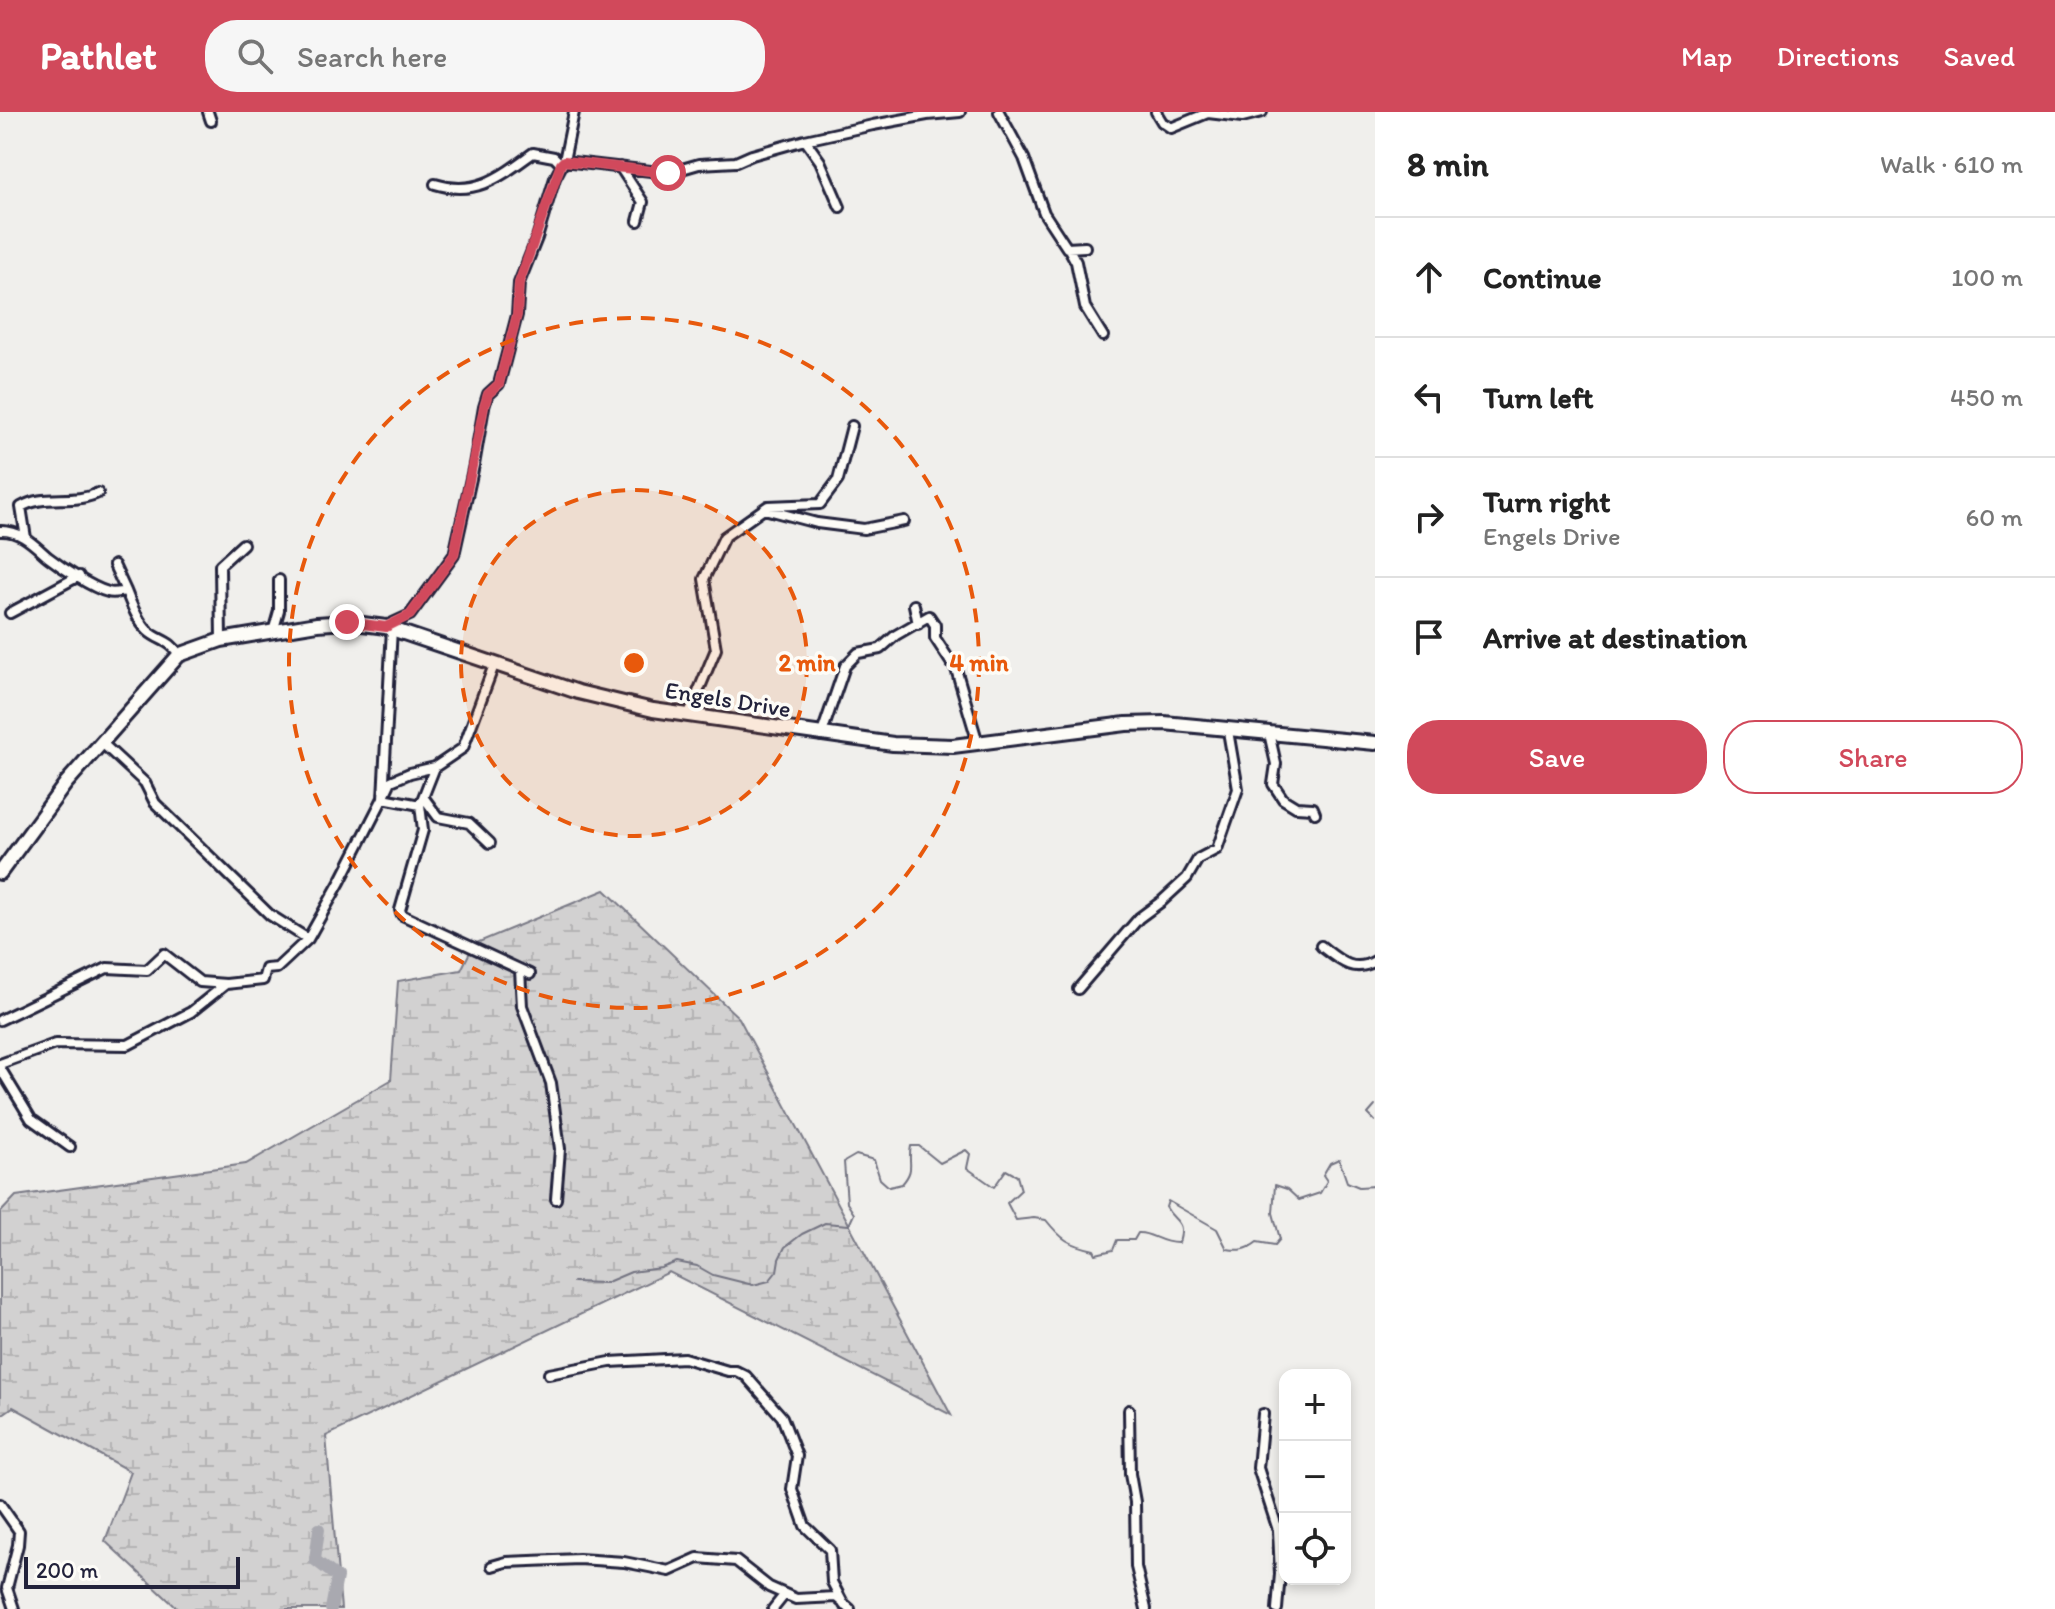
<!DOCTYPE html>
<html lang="en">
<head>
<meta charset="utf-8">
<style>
	body { margin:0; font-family:Itim,sans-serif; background:#f6f6f6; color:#222 }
	.controls { position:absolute; right:24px; bottom:24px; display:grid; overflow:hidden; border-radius:16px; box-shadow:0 4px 12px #0003 }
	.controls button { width:72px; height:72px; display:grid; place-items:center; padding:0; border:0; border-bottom:2px solid #e0e0e0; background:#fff; color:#222; font:40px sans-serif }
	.scale { position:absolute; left:24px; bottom:20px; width:216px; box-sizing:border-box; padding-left:8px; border:4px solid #22223b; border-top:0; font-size:22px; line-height:28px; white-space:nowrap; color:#22223b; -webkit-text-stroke:6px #fdfcf7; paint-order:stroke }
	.stop { position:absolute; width:24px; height:24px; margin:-18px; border:6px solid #d1495b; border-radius:50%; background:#fff }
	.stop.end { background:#d1495b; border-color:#fff; box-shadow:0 2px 8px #0008 }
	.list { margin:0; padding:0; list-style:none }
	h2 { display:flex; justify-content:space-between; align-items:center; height:104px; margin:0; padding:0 32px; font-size:34px }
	h2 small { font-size:26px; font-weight:400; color:#767676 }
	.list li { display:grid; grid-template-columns:52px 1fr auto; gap:24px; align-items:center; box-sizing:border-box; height:120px; padding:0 32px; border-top:2px solid #e0e0e0 }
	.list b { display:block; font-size:30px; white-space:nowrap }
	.list p { margin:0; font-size:26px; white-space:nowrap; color:#767676 }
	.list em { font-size:26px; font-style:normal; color:#767676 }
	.actions { display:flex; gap:16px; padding:24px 32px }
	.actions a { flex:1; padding:18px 0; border:2px solid #d1495b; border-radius:32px; text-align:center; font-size:28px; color:#d1495b }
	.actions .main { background:#d1495b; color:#fff }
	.icon { flex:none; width:44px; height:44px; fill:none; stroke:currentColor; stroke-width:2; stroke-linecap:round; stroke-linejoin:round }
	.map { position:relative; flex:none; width:1375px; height:1497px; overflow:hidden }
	header { display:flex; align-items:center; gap:48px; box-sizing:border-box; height:112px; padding:0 40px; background:#d1495b; color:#fff }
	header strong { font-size:38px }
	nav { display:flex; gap:44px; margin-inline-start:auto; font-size:28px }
	.search { width:560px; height:72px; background:#f6f6f6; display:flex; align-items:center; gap:20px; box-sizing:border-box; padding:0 28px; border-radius:32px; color:#767676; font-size:30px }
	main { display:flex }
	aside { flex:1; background:#fff }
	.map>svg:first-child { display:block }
	.wetland { fill:url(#wetland-marsh); stroke:#7a7a86; stroke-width:2 }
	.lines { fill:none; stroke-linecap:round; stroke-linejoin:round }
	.stream { stroke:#737381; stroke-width:2 }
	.river { stroke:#a9a9b0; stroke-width:12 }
	.street-casing { stroke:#22223b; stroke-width:14 }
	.secondary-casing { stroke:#22223b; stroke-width:18 }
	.street { stroke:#fdfcf7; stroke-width:8 }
	.secondary { stroke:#fdfcf7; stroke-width:12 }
	.route { stroke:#d1495b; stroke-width:10 }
	.ring { fill:none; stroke:#e8590c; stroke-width:4; stroke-dasharray:14 10 }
	.labels { text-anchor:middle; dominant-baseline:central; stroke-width:7; stroke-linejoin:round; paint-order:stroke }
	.street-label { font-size:24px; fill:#22223b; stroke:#fdfcf7 }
	.centre { fill:#e8590c; stroke:#fdfcf7; stroke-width:4 }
	.ring-label { font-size:24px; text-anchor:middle; font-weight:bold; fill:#e8590c; stroke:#fdfcf7; stroke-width:7; stroke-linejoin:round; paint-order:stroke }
</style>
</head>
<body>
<header>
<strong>Pathlet</strong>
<div class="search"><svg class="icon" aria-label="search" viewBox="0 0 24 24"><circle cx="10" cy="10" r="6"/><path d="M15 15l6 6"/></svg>Search here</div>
<nav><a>Map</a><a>Directions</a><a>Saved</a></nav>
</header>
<main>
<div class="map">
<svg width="1375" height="1497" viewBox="0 0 1375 1497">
	<defs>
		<pattern id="wetland-marsh" width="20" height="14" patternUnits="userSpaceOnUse" patternTransform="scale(2)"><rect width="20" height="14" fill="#d2d1d1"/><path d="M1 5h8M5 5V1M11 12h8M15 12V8" fill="none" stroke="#b4b3b4"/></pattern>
	</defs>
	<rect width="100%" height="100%" fill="#f0efec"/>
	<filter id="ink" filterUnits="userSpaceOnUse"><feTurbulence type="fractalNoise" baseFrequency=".0125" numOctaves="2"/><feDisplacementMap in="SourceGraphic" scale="16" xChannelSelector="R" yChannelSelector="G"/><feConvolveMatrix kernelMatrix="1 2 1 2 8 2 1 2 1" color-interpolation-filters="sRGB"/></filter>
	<g filter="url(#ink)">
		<!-- wetland -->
		<path class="wetland" d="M605,778L739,906L951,1303L669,1160L326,1324L341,1497H178L105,1429L131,1360L13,1295L0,1304V1101L16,1084L246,1052L391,968L398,869L461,858L474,832Z"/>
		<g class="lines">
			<!-- stream -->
			<path class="stream" d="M1375,994L1368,1002L1375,1009
				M573,1170L605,1171L631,1160L661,1156L677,1150L697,1154L713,1163L753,1173L769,1169L777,1159L779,1147L785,1135L802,1122L825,1111L849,1113L854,1102L847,1091L844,1050L856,1043L874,1048L880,1067L889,1075L902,1072C916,1056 907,1052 911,1034H919L940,1051L966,1038L970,1042L967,1056L994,1075L1006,1058L1017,1064L1021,1078L1007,1091L1016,1108L1034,1106L1046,1108C1062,1128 1068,1132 1094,1138L1096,1142L1113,1138L1117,1128H1134L1138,1121C1151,1120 1161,1132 1179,1131C1186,1107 1174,1111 1166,1095L1168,1089L1217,1117L1227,1137C1240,1139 1247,1138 1257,1130L1275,1133L1280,1127L1273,1101L1275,1073L1287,1077L1299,1088L1320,1081L1327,1069L1323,1063L1330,1051L1339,1047L1347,1070L1359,1075L1375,1074"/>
			<!-- river -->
			<path class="river" d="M319,1417L315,1448L337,1465L331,1497"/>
			<defs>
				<path id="street" d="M208,0L211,9
					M999,0L1024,46L1044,101L1067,136L1085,135
					M1156,0L1162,10L1171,16L1210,0
					M1208,1L1242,5L1262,0
					M805,28L820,49L840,95
					M564,49L668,61L699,52L736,50L752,43L805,28L873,13L927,3L960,0
					M620,55L643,90L638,109
					M435,72C477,85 501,64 533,41L554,45L561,52
					M1069,137L1076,150L1085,195L1103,224
					M764,397L817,411L864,417L904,409
					M0,419C21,418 34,433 48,445C61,455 92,476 108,480C113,482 120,480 126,479C131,492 138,510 148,519C159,529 171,528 179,543
					M26,426L21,395C44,381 73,393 98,381
					M114,453L126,479
					M914,493L918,512
					M10,501L79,464
					M386,514L410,503L454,443L474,353L484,295L488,282L499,272L517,203L519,171L537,126L555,66L564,49L574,0
					M273,520L279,499V468
					M221,528L220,453L243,432
					M956,557L978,631
					M688,604L716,537L704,467L724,425L768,394L820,392L838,368L852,314
					M1269,621L1276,652L1273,672L1283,687L1296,695L1313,696L1315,701
					M821,624L845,554L858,541L880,537L896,523L929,504L935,513V526L952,552
					M101,630L145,671L155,691L270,803L308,827
					M435,655L420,693L423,718L400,798L402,803L530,862
					M424,686L438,705L469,711L490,731
					M420,693L383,686L391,669L410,661L435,655L463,636L494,553
					M1321,834C1339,848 1353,862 1375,849
					M520,858L522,894L551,971L560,1037L556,1087
					M1078,877L1139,806L1162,789L1187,766L1198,747L1217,737L1238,677L1228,619
					M0,908L107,856L147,858L164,842L200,870L226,872
					M0,952L55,932L128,933L191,900L226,872L263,868L266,857L277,856L308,827L340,770L383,686L392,516
					M0,956L31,1007L70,1035
					M549,1262L610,1250L684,1246L728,1259H736L746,1264L782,1305L797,1344L792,1377L805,1414L830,1438L832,1470L844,1493
					M1129,1298L1130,1362L1135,1390L1136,1455L1146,1497
					M1263,1302L1258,1356L1278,1418L1280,1462L1277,1497
					M0,1392L19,1419L18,1433L7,1476L14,1497
					M492,1454L506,1450L579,1447L624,1450L669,1459L698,1446L736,1449L769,1475L796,1487L836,1485L850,1497
					M773,1497L785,1482"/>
				<path id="secondary" d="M0,761L66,671L179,543L221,528L317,512L347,510L386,515L578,580L653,598L893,632L953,634L1126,612L1164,611L1375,631"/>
			</defs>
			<!-- street casing -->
			<use href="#street" class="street-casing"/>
			<!-- secondary casing -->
			<use href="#secondary" class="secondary-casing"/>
			<!-- street -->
			<use href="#street" class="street"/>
			<!-- secondary -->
			<use href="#secondary" class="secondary"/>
		</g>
	</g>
	<g class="lines" filter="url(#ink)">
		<!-- route -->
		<path class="route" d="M347,510L386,515L410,503L454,443L484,295L488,282L499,272L517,203L519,171L561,52L564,49L668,61"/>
	</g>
	<!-- distance rings -->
	<circle cx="634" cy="551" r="173" fill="#e8590c" fill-opacity=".12"/>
	<g class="ring">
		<circle cx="634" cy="551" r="173"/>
		<circle cx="634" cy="551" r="345"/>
	</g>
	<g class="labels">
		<!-- street labels -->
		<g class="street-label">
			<text transform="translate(728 587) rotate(9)">Engels Drive</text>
		</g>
	</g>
	<circle cx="634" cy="551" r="12" class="centre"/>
	<g class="ring-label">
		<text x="807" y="559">2 min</text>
		<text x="979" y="559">4 min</text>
	</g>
</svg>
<div class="controls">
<button>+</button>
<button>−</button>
<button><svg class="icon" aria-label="locate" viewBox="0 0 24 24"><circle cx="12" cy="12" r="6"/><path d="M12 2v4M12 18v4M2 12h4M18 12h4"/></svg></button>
</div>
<div class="scale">200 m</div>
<div class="stop" style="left:668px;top:61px"></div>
<div class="stop end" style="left:347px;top:510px"></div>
</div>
<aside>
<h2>8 min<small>Walk · 610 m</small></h2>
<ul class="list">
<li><svg class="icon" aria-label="ahead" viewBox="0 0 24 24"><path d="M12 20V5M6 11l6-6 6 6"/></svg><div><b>Continue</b></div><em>100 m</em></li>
<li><svg class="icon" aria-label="left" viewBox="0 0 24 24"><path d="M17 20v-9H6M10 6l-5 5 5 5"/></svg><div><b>Turn left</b></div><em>450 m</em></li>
<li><svg class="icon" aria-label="right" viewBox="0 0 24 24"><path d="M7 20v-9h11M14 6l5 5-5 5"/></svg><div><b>Turn right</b><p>Engels Drive</p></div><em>60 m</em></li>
<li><svg class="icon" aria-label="arrive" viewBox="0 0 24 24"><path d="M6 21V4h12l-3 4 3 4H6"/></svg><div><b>Arrive at destination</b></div></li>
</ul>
<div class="actions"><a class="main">Save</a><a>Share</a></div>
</aside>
</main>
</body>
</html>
